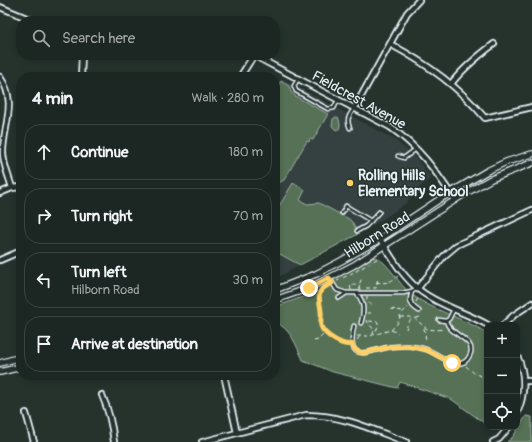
<!DOCTYPE html>
<html lang="en">
<head>
<meta charset="utf-8">
<style>
	body { margin:0; font-family:Pangolin,sans-serif; background:#29322f; color:#f1f3f6 }
	.controls { position:absolute; right:12px; bottom:12px; display:grid; overflow:hidden; border-radius:8px; box-shadow:0 2px 6px #0003 }
	.controls button { width:36px; height:36px; display:grid; place-items:center; padding:0; border:0; border-bottom:1px solid #3a4340; background:#1c2622; color:#f1f3f6; font:20px sans-serif }
	.stop { position:absolute; width:12px; height:12px; margin:-9px; border:3px solid #ffd166; border-radius:50%; background:#fff }
	.stop.end { background:#ffd166; border-color:#fff; box-shadow:0 1px 4px #0008 }
	.list { margin:0; padding:0; list-style:none }
	h2 { display:flex; justify-content:space-between; align-items:center; height:52px; margin:0; padding:0 16px; font-size:17px }
	h2 small { font-size:13px; font-weight:400; color:#a0a5a5 }
	.list li { display:grid; grid-template-columns:26px 1fr auto; gap:12px; align-items:center; box-sizing:border-box; height:56px; margin:0 8px 8px; padding:0 8px; border:1px solid #3a4340; border-radius:16px }
	.list b { display:block; font-size:15px; white-space:nowrap }
	.list p { margin:0; font-size:13px; white-space:nowrap; color:#a0a5a5 }
	.list em { font-size:13px; font-style:normal; color:#a0a5a5 }
	.icon { flex:none; width:22px; height:22px; fill:none; stroke:currentColor; stroke-width:2; stroke-linecap:round; stroke-linejoin:round }
	.map { position:relative; flex:none; width:532px; height:442px; overflow:hidden }
	.search { position:absolute; background:#1c2622; box-shadow:0 2px 6px #0003; left:16px; top:16px; width:264px; height:44px; display:flex; align-items:center; gap:10px; box-sizing:border-box; padding:0 14px; border-radius:16px; color:#a0a5a5; font-size:15px }
	.panel { position:absolute; background:#1c2622; box-shadow:0 2px 6px #0003; left:16px; top:72px; width:264px; height:308px; border-radius:16px }
	.map>svg:first-child { display:block }
	.built { fill:#344140 }
	.green { fill:#577156; stroke:#a0b1a7 }
	.lines { fill:none; stroke-linecap:round; stroke-linejoin:round }
	.service-casing { stroke:#e8f1f8; stroke-width:5.5 }
	.minor-casing { stroke:#e8f1f8; stroke-width:8 }
	.tertiary-casing { stroke:#e8f1f8; stroke-width:8 }
	.path { stroke:#e8f1f8; stroke-width:1; stroke-dasharray:4 3; stroke-linecap:butt }
	.service { stroke:#26332d; stroke-width:2.5 }
	.minor { stroke:#26332d; stroke-width:4.5 }
	.tertiary { stroke:#26332d; stroke-width:5.5 }
	.route { stroke:#ffd166; stroke-width:5 }
	.poi-dot { fill:#ffd166; stroke:#26332d; stroke-width:1.5 }
	.labels { text-anchor:middle; dominant-baseline:central; stroke-width:3; stroke-linejoin:round; paint-order:stroke }
	.street-label { font-size:14px; fill:#e8f1f8; stroke:#26332d }
	.poi-label { font-size:14px; font-weight:bold; fill:#e8f1f8; stroke:#26332d; text-anchor:start }
</style>
</head>
<body>
<div class="map">
<svg width="532" height="442" viewBox="0 0 532 442">
	<rect width="100%" height="100%" fill="#26332d"/>
	<filter id="ink" filterUnits="userSpaceOnUse"><feTurbulence type="fractalNoise" baseFrequency=".025" numOctaves="2"/><feDisplacementMap in="SourceGraphic" scale="8" xChannelSelector="R" yChannelSelector="G"/><feConvolveMatrix kernelMatrix="1 2 1 2 8 2 1 2 1" color-interpolation-filters="sRGB"/></filter>
	<g filter="url(#ink)">
		<!-- built -->
		<path class="built" d="M283,79L395,140L415,157L431,178L419,188L406,203L382,220L275,279V90Z"/>
		<!-- green -->
		<path class="green" d="M281,81L289,86L291,92L295,96L328,114L313,140L310,139L309,142L307,141L284,180L275,185V90Z
			M336,117L339,119L340,125L339,129L336,130L332,126L333,119Z
			M293,183L305,190L300,200L307,204L319,203L349,219L353,223L358,234L300,265L276,252L275,213Z
			M376,257C391,265 398,284 412,295C435,311 463,318 487,333V425L451,399L400,382L397,388L333,372L303,360C296,345 291,329 275,322V307L319,291L323,285L372,258Z
			M526,416L532,417V442H507L512,438Z"/>
		<g class="lines">
			<defs>
				<path id="service" d="M298,79L294,86L296,91L328,109L334,108L338,100
					M350,128C346,120 349,115 354,109
					M398,156L404,158L416,149
					M342,213L346,206L371,221
					M357,231L366,226L379,212
					M330,279L337,290L346,293H403L412,291L417,289
					M412,292C408,301 411,306 419,311
					M357,294C365,302 364,313 361,323
					M339,298L345,294
					M439,320L446,321L449,319L454,309
					M354,326C346,364 366,352 389,347C398,346 408,345 417,347C423,348 429,350 434,353C444,358 462,373 470,355C477,339 450,336 446,321"/>
				<path id="minor" d="M0,7L34,21
					M390,44C426,63 459,87 485,118L532,107
					M253,55L390,127C420,148 435,170 455,200
					M0,77C18,102 3,126 3,152C3,165 9,176 12,188
					M81,77L82,55
					M240,77L254,55
					M451,84C463,68 478,56 494,44
					M354,109L407,13L419,0
					M0,193L12,188L21,187
					M380,239C392,258 403,278 422,292C441,306 467,313 488,325
					M0,260L21,251
					M417,289L444,256L457,245L532,210
					M503,325L514,315L532,303
					M517,356C526,374 525,395 517,413
					M224,375L237,433
					M524,381H532
					M102,395C109,411 112,425 114,442
					M26,413L34,442
					M202,442L306,415C343,415 371,429 406,442
					M493,442L499,439L509,427"/>
				<path id="tertiary" d="M275,290L316,274L341,261L380,239L443,197L487,171L506,162L532,154
					M275,300L309,288L329,278L354,265L466,193L491,179L532,163
					M0,363L21,357
					M0,372L21,367"/>
			</defs>
			<!-- service casing -->
			<use href="#service" class="service-casing"/>
			<!-- minor casing -->
			<use href="#minor" class="minor-casing"/>
			<!-- tertiary casing -->
			<use href="#tertiary" class="tertiary-casing"/>
			<!-- path -->
			<path class="path" d="M337,281L358,270L380,257
				M376,282C386,284 391,282 398,276
				M322,288C317,295 320,301 321,309C322,315 320,320 321,326C323,334 341,345 349,345
				M366,288H376L378,278
				M351,290L350,285H359
				M360,290L359,285L362,278
				M367,296V303
				M416,302L419,296
				M368,303L374,306
				M391,309L403,311
				M367,313H372
				M400,317H413L427,329L436,330L444,329
				M416,318L420,317L421,314
				M366,320L374,330L373,334
				M369,321L378,322V326L376,331
				M424,328L426,340
				M406,329L408,323L412,318
				M391,330L398,333
				M357,336H369L391,330L397,324L401,314L408,307
				M357,340L360,336
				M314,341L318,340L325,333
				M466,366L474,373L487,379"/>
			<!-- service -->
			<use href="#service" class="service"/>
			<!-- minor -->
			<use href="#minor" class="minor"/>
			<!-- tertiary -->
			<use href="#tertiary" class="tertiary"/>
		</g>
	</g>
	<g class="lines" filter="url(#ink)">
		<!-- route -->
		<path class="route" d="M309,288L329,278L332,283C315,291 319,295 321,311C322,316 320,321 321,326C324,335 343,347 352,344C354,350 357,352 363,353L390,347L409,346L427,350L452,363"/>
	</g>
	<!-- markers -->
	<circle class="poi-dot" cx="350" cy="183" r="4"/>
	<g class="labels">
		<!-- street labels -->
		<g class="street-label">
			<text transform="translate(359 100) rotate(29)">Fieldcrest Avenue</text>
			<text transform="translate(377 235) rotate(-32)">Hilborn Road</text>
		</g>
		<!-- poi labels -->
		<g class="poi-label">
			<text x="358" y="175">Rolling Hills<tspan x="358" dy="16">Elementary School</tspan></text>
		</g>
	</g>
</svg>
<div class="controls">
<button>+</button>
<button>−</button>
<button><svg class="icon" aria-label="locate" viewBox="0 0 24 24"><circle cx="12" cy="12" r="6"/><path d="M12 2v4M12 18v4M2 12h4M18 12h4"/></svg></button>
</div>
<div class="stop" style="left:452px;top:363px"></div>
<div class="stop end" style="left:309px;top:288px"></div>
<div class="search"><svg class="icon" aria-label="search" viewBox="0 0 24 24"><circle cx="10" cy="10" r="6"/><path d="M15 15l6 6"/></svg>Search here</div>
<section class="panel">
<h2>4 min<small>Walk · 280 m</small></h2>
<ul class="list">
<li><svg class="icon" aria-label="ahead" viewBox="0 0 24 24"><path d="M12 20V5M6 11l6-6 6 6"/></svg><div><b>Continue</b></div><em>180 m</em></li>
<li><svg class="icon" aria-label="right" viewBox="0 0 24 24"><path d="M7 20v-9h11M14 6l5 5-5 5"/></svg><div><b>Turn right</b></div><em>70 m</em></li>
<li><svg class="icon" aria-label="left" viewBox="0 0 24 24"><path d="M17 20v-9H6M10 6l-5 5 5 5"/></svg><div><b>Turn left</b><p>Hilborn Road</p></div><em>30 m</em></li>
<li><svg class="icon" aria-label="arrive" viewBox="0 0 24 24"><path d="M6 21V4h12l-3 4 3 4H6"/></svg><div><b>Arrive at destination</b></div></li>
</ul>
</section>
</div>
</body>
</html>
